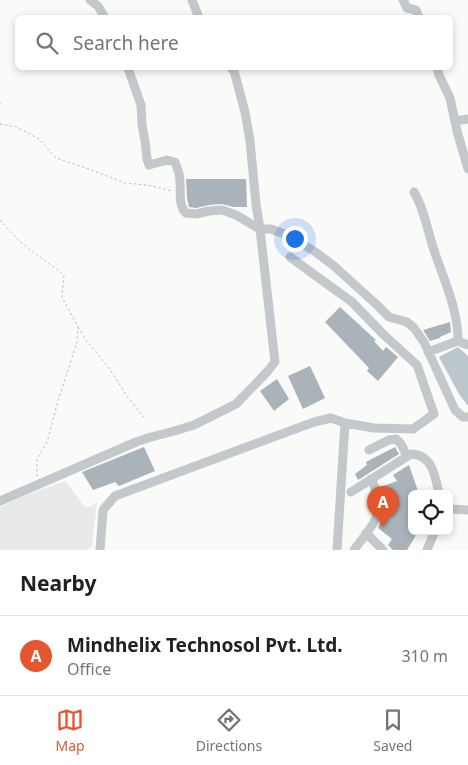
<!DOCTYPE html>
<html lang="en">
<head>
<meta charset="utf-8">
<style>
	body { margin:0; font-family:"Noto Sans",sans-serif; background:#f2f2f2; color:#202124 }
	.controls { position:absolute; right:15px; bottom:15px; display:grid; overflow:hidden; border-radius:8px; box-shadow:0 2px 8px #0003 }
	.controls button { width:45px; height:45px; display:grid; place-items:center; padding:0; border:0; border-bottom:1px solid #e0e0e0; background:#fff; color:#202124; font:25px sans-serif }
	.you { position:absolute; left:294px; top:238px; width:18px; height:18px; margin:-12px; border:4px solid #fff; border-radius:50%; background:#1a73e8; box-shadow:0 0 0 8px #1a73e833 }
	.badge { display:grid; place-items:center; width:32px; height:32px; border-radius:50%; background:#e4572e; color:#fff; font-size:16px; font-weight:700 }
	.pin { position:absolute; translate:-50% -41px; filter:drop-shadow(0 1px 2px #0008) }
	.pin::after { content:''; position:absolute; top:26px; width:18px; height:15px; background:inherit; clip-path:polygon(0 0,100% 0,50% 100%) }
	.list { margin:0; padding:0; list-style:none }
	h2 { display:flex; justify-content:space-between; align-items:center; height:65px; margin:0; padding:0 20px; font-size:21px }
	h2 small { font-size:16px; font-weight:400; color:#757577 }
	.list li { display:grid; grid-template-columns:32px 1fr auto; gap:15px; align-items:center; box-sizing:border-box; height:80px; padding:0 20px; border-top:1px solid #e0e0e0 }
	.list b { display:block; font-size:19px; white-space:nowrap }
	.list p { margin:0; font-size:16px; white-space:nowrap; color:#757577 }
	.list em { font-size:16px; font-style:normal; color:#757577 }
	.icon { flex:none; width:28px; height:28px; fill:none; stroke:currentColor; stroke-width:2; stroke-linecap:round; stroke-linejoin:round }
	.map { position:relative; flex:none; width:468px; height:550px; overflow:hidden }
	.search { position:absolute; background:#fff; box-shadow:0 2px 8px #0003; left:15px; right:15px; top:15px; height:55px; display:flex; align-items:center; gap:12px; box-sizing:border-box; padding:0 18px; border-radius:8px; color:#757577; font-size:19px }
	.sheet { height:145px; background:#fff }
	nav { display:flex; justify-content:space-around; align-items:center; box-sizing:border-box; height:70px; border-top:1px solid #e0e0e0; background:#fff; font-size:14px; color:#757577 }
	nav a { display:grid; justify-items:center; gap:2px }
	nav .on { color:#e4572e }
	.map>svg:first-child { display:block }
	.built { fill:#e8e9e9 }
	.water { fill:#bbc7cb }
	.building { fill:#aab3b9 }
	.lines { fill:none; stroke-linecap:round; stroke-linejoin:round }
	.path { stroke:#bbbfc2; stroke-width:1; stroke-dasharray:2.5 2.5; stroke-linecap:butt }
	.minor { stroke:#c3c8cc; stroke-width:9 }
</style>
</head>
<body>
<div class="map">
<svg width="468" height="550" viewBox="0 0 468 550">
	<rect width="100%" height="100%" fill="#fafaf8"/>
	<!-- built -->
	<path class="built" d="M65,481L86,508L97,503L92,546L86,550H0V507L24,496Z"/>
	<!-- water -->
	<path class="water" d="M458,347L468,356V406L459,394L439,357Z"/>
	<!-- building -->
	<path class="building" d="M186,179H246L247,207H234L222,204L209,205L196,208L189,207L187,198Z
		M340,307L376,340L374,341L383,351L386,347L398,357L378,381L367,371L369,368L325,322Z
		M450,322L451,332L440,337V338L430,341L423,330Z
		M310,366L325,398L303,409L288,376Z
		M277,379L289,399L274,411L260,391Z
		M144,447L155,471L119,486L115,482L93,490L82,472Z
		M395,447L399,454L358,480L355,474L367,465L366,462Z
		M409,465L419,494H412V531H417L415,537L407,550H393L388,545L392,539L378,528L382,519L385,510L384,500L381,487L397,481L393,475Z"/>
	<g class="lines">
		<!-- path -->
		<path class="path" d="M0,102V105
			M0,124L17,127L39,139L56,158L89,169L125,183L147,185L172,191
			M0,220L19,241L64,275L62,297L78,327L77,342L58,401L47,442L37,459V476
			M78,327L85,339L109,368L127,396L146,420"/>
		<!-- minor -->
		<path class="minor" d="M90,0L98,6L105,18
			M192,0L199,18
			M403,0L407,8L416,10L419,18
			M128,68L141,105L142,125L145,141L147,159L149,165L167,160L175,162C178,169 180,175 180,182C181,192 178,205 186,213L196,214L209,211L222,210L236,215L260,229H271L287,235L314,251L334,266L377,305L389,317L407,322L414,328L424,342L455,410L463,417H468
			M437,68L439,75L450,98L457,131L468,169
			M455,121L468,119
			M414,192C424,208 427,229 433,247C443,279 458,307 458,341
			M428,352L458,341L468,345
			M369,450L389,440L396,439L401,444L407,456
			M351,492L411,454C433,455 435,476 439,494
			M0,501L136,442L151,437L171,432L194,425L236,404L267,372L275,362L260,229L256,204L250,141L245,112L234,71L231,68
			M449,509L468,510
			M366,533L383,550
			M100,550L103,510L115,496L314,422L331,418L345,423L374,428L413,429L434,414L417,365L383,334L352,302L290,257
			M337,550L345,423
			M354,550C374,522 388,514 371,479
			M427,550L435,531"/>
	</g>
</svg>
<div class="controls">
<button><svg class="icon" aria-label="locate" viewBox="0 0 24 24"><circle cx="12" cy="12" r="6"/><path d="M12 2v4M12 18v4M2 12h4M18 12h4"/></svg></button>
</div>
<div class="you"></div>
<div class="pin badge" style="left:383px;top:527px">A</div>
<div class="search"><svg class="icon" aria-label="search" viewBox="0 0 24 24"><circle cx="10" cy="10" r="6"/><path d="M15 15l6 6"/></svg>Search here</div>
</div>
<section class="sheet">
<h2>Nearby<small></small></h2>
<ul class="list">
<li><span class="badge">A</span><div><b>Mindhelix Technosol Pvt. Ltd.</b><p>Office</p></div><em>310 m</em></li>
</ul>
</section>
<nav>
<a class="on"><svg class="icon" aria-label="map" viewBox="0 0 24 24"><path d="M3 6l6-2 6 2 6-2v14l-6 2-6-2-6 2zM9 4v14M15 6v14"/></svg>Map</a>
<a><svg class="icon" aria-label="directions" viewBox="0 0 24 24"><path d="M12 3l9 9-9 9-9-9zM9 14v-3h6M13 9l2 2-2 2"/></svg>Directions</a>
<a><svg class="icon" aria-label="saved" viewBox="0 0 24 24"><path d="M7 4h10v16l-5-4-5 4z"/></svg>Saved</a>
</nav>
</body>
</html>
